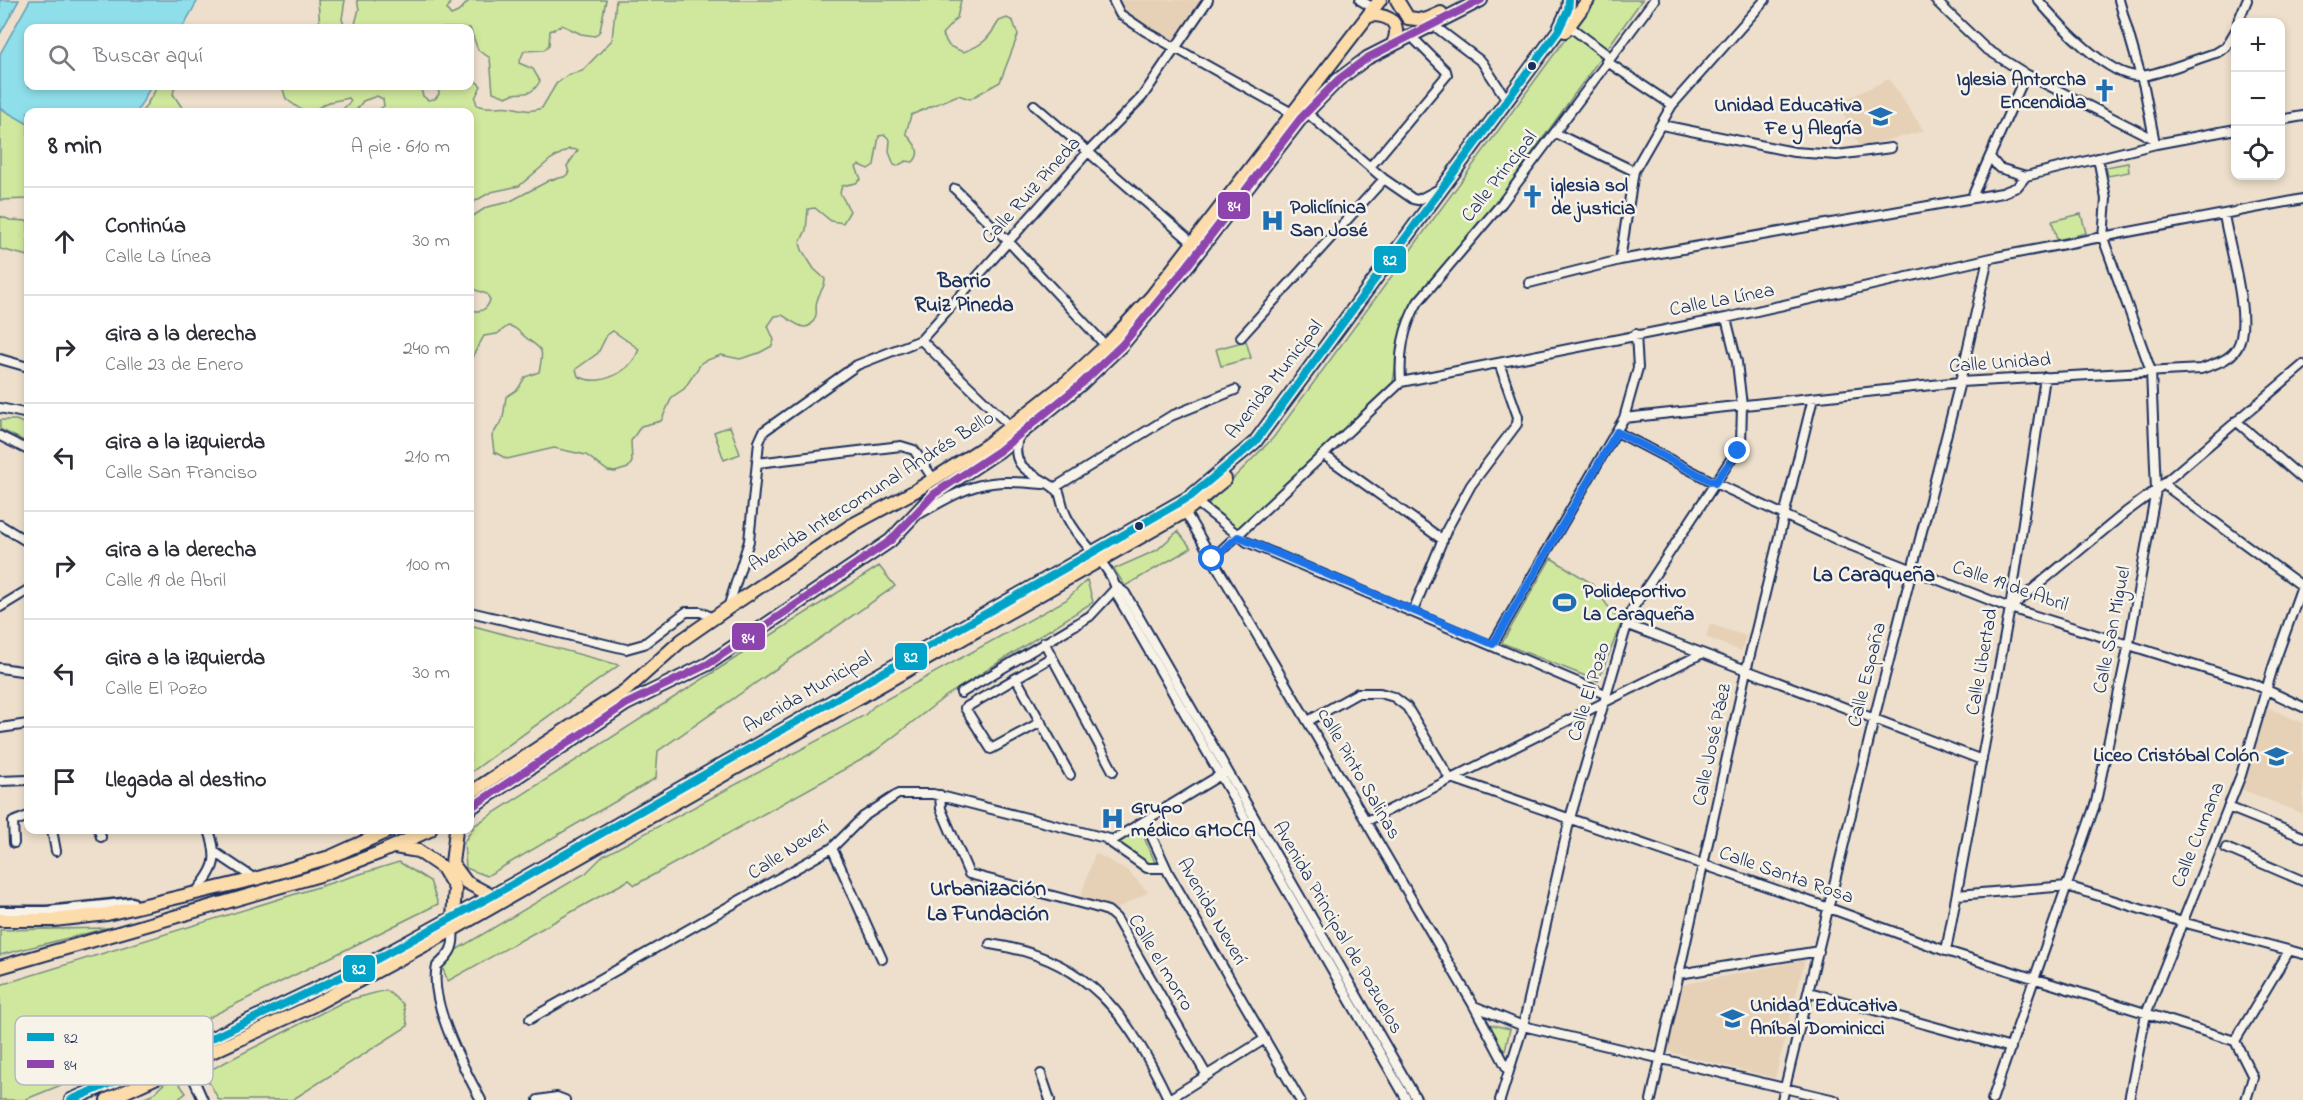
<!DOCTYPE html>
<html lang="es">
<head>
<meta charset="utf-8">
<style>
	body { margin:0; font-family:"Indie Flower",sans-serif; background:#f7f7f7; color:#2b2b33 }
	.controls { position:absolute; right:18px; top:18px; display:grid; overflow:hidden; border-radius:12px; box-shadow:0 3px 9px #0003 }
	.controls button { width:54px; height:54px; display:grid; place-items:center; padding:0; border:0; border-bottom:2px solid #e1e1e2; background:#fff; color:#2b2b33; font:30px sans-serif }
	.stop { position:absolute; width:18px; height:18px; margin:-14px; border:4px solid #1a73e8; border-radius:50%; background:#fff }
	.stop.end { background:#1a73e8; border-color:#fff; box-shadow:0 2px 6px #0008 }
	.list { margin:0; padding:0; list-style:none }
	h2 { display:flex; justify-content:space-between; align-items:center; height:78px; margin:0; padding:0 24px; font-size:26px }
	h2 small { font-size:20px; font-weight:400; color:#7c7c81 }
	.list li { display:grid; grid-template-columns:39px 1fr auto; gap:18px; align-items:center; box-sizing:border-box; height:108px; padding:0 24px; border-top:2px solid #e1e1e2 }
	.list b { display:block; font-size:22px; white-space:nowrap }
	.list p { margin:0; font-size:20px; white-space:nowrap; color:#7c7c81 }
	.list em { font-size:20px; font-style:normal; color:#7c7c81 }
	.icon { flex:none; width:33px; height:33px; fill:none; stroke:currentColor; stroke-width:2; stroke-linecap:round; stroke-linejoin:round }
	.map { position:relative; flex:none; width:2303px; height:1100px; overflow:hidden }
	.search { position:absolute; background:#fff; box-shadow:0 3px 9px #0003; left:24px; top:24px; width:450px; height:66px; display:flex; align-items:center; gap:15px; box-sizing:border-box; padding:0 21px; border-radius:12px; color:#7c7c81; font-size:22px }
	.panel { position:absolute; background:#fff; box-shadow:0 3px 9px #0003; left:24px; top:108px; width:450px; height:726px; border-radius:12px }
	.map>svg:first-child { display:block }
	.built { fill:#e6d1b7 }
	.green { fill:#d0e89d; stroke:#768c7e; stroke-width:1.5; fill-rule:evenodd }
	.water { fill:#8fdfea; stroke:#6199b2; stroke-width:1.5 }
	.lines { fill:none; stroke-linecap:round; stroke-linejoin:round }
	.minor-casing { stroke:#1b2f5e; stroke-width:12 }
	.secondary-casing { stroke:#1b2f5e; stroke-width:15 }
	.trunk-casing { stroke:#1b2f5e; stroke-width:16 }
	.minor { stroke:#f7f3e8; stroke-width:8 }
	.secondary { stroke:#f7f3e8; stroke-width:10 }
	.trunk { stroke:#fddcac; stroke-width:12 }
	.bus-1-casing { stroke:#f7f3e8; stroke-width:12 }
	.bus-2-casing { stroke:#f7f3e8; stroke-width:12 }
	.bus-1 { stroke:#01a3c8; stroke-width:8 }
	.bus-2 { stroke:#8e44ad; stroke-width:8 }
	.route { stroke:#1a73e8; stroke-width:8 }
	.bus-dot { fill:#1b2f5e; stroke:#f7f3e8; stroke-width:2 }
	.labels { text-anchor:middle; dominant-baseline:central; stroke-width:5; stroke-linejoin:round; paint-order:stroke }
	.poi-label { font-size:20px; font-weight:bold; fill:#1b2f5e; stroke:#f7f3e8; text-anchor:start }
	.street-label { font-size:20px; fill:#1b2f5e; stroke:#f7f3e8 }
	.neighbourhood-label { font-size:21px; font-weight:bold; fill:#1b2f5e; stroke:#f7f3e8 }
	.quarter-label { font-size:22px; font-weight:bold; fill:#1b2f5e; stroke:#f7f3e8 }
	.key { fill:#f7f3e8; stroke:#b5b8bf; stroke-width:1.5 }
	.key-label { font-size:16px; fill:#1b2f5e }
	.line-badge { stroke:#f7f3e8; stroke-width:2 }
	.badge-label { font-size:16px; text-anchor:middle; font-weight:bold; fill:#fff }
</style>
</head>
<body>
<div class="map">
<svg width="2303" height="1100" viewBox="0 0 2303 1100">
	<rect width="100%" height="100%" fill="#eddfcb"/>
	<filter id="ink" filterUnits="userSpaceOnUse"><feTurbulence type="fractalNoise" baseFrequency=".0167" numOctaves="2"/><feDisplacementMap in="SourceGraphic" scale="12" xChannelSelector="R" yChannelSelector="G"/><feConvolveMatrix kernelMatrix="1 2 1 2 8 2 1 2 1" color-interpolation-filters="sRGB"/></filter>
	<g filter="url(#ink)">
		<!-- built -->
		<path class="built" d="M1120,0H1204L1171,43L1122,9Z
			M1889,79L1924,131L1860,147L1838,103Z
			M1710,624L1746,636L1741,651L1706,637Z
			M2267,707L2303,723V814L2241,789Z
			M1095,853L1127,870L1148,892L1113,911L1080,898Z
			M1805,960L1775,1078L1665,1051L1681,985Z"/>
		<!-- green -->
		<path class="green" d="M318,0H345L342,19L345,28H320Z
			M357,0H451L447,10L451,15L458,12L470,0H606L600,31L595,36L581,34L562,25L550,31L549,45L544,50L524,51L519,63L533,69L540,81C529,101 521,88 506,97L493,92L490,58L478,50L470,28H354L359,9Z
			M616,0H961L957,18L942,34L949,46L963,52C984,45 989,38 999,21L1007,18L1013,21L1018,35L1000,82L970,99L958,95L911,115L906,133C912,142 924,151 913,162L906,161L897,166L894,165L889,152L890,140L885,135L879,136L874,165L868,169L859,165L856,167L861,179L856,183L842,186L840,193L850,211L843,223L831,221L815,208L808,209L806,230L800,243L802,250L814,269L825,279C825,289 819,291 817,301C815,306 817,310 816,315C809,338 795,322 782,315L775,316L768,326L774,340L772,346L759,353L740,359L721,355L702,362L684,389L672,397L661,421L641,426L631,441L632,462L628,468L615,472L608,471L586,455L554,448L507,459L494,452L492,436L503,418L506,397L518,389L525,377L539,372C545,345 541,351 524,336C518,331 516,327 508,326L497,334L484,336L470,361V310C480,313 487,310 490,300L487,294L470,288V218L487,207L509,202L550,180L564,177L569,173L567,166L578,150L569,149L551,159L519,186L491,192L470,204V112H375L384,106L383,99L377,96L363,101L355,112H340L351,101L349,98L329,102L310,112L303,111L286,99L282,86H420L423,96L428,100L435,99L439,94L438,86H470V72L471,77L481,86L475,98L477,105C489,110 499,105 510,107C523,109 528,113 542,108L556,84L568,75L582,71L612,40ZM613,331L639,349C631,372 600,388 578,376L576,369L598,353L607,335Z
			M1594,0H1642L1495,205L1403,319L1393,382L1238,529L1208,504L1273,438Z
			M158,86H175L173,94L185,112H142Z
			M0,90L28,116V199L0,200Z
			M2128,163L2129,172L2108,176L2106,167Z
			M2081,214L2086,233L2057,240L2052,221Z
			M0,216L10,220L28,221V256L0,249Z
			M1246,341L1251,358L1221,366L1216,349Z
			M0,420H16L28,425V443L0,429Z
			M730,426L740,454L724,460L714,432Z
			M1178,531L1191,548L1125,586L1114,569L1157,550Z
			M1551,558L1591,583L1621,624L1598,681L1502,643Z
			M879,566L895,586L658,751L656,778L487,876L466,868L464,842L475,825Z
			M1087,580L1093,602L946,696L870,755L635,885L629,880L448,981L439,960L586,873L603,856L865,715L874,706L1066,600Z
			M470,625L619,665L470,773Z
			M1140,829L1155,862L1143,865L1116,845Z
			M399,862L430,881L438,904L125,1059L24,1100H0V985Z
			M108,928L0,955V930Z
			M386,990L403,1004L408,1026L292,1100H219L204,1073L345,1001Z
			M1480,1022L1510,1029L1503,1060Z
			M173,1075L186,1093L177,1100H140L152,1095Z"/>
		<!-- water -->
		<path class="water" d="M0,0H19L0,34Z
			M30,0H198L182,28H28V86H151L137,112H28V124L0,108V54Z"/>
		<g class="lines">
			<defs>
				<path id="minor" d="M1113,0L1120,14L1145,31L1292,113
					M1360,0L1375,9
					M1935,0L1985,48L2026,74L2154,139
					M2038,0C2057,22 2109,79 2141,76C2161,74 2195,59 2216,53L2226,47L2236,30
					M2119,0L2144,87L2155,143
					M2238,22L2247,0
					M1433,25L1482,62L1507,100
					M1569,26L1610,57
					M1606,61L1672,105
					M1034,105L1193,243
					M1306,112L1384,179L1413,199L1418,200L1439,189
					M2280,120L2303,116
					M1662,125L1794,152L1837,155L1891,148
					M1555,133L1634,171
					M1990,157L1999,168L2026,176L2156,144L2236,129
					M1370,167L1447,75L1446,71L1411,36
					M955,189L1009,242L1106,346
					M1972,197L2026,74
					M1620,260L2002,193L2017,187L2026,176
					M1529,283L1620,260L1634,171L1672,105L1765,0
					M1241,337L1384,179
					M921,340L1011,427
					M0,359L28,367
					M1401,382C1399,353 1403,328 1418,302L1502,203L1654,0
					M0,408L28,414
					M1624,418L1960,382L2201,369C2214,364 2229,361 2237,348C2253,322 2229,246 2224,215
					M2236,421L2303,479
					M1617,432L1715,483L1842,542L2010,608L2254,684L2303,707
					M1019,435C1006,473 1040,473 1059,492C1062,501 1063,511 1068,519C1082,547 1113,564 1118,597L1407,1100
					M0,436L28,450
					M1324,455L1443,540
					M757,463L901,446L914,450L934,480
					M2163,484L2302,586
					M1054,488L1171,416L1235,390
					M1195,501L1247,542L1605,694
					M1184,510L1474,1006L1508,1070
					M921,513C972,484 984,478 1043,484
					M0,525L28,542
					M1212,559L1401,382L1726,318L1996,257L2303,199
					M1117,587L1125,593L1417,1100
					M0,607L28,590
					M728,608L749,541L759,442L764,431L857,365L921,340L1087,153L1142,97L1208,0
					M2010,608L2126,512L2156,490L2303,365
					M1413,611L1447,529L1471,485L1517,424L1518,417L1499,363
					M470,612L626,649L644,644L686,612H701L713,618
					M1628,625L1982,760
					M1044,642L1113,771
					M1493,644L1624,418L1638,368L1636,334
					M0,668L28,672
					M1016,678L1070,775
					M961,693L1090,616L1117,587
					M1308,721L1358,693H1380L1394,697L1407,707L1449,777L1829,908L1946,951L2235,1041L2253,1077L2246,1100
					M1041,722L991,749L965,708L1052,657
					M0,728L28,724
					M0,781L28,780
					M940,795L941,809L969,874L1095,907L1108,911L1116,918L1206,1074
					M2228,807L2303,837
					M1367,821L1701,654
					M1145,822L1169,874L1300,1100
					M52,830L56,851
					M99,830L101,837
					M1107,840L1147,868H1166
					M14,843L13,822L28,816
					M832,848L882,959
					M2226,848L2303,881
					M216,853L255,879
					M195,893C216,868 219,860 209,830
					M1957,895L2067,886L2182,922L2303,954
					M453,930C455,948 450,954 437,966C428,1001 464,1069 481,1100
					M990,944C1089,958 1129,1016 1169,1100
					M1946,951L2010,608L2045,377
					M1679,974L1819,951
					M1809,992L2011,1048
					M1474,1006L1523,1026L1835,1100
					M530,1019L832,848L863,817L898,794H933L1113,840L1227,771
					M2235,1041L2289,951
					M187,1064L203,1100
					M1041,1074L1050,1100
					M1169,1099L1265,1039
					M538,1100L557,1097L565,1100
					M1500,1100L1523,1026L1570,818L1631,611L1741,444L1742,406L1737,362L1726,318
					M1651,1100L1746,671L1813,398
					M1782,1100L1874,719L1960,382L1988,259
					M1992,1100L2096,802L2129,643L2156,490L2151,371L2103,238L2106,199L2098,158
					M2129,1100L2146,1014L2241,775L2273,667L2303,583"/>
				<path id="secondary" d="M0,912H47L132,903"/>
				<path id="trunk" d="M1397,0L1408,18L1425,20L1441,13
					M1371,15C1390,15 1402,23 1393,44
					M1565,31L1588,0
					M470,793L626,690L682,640L728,608L852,525L915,491L987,445L1068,381L1110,342L1152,296L1380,0
					M470,808L626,704L708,664L890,541L934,494L999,451L1081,384L1122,345L1188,265L1301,118L1338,80L1367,58L1481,0
					M456,830L452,863L466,882L492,896
					M395,847L418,851L443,868L455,888L453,918
					M0,920H54L107,914L255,879L330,857L390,830
					M0,967L320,875L379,853L430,830
					M71,1100L185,1051L366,965L492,896L1191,496L1255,442L1558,31L1568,10L1569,0
					M107,1100L312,1006L436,939L1186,511L1225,479"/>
			</defs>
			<!-- minor casing -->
			<use href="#minor" class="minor-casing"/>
			<!-- secondary casing -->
			<use href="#secondary" class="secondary-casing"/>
			<!-- trunk casing -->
			<use href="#trunk" class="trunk-casing"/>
			<!-- minor -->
			<use href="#minor" class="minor"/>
			<!-- secondary -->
			<use href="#secondary" class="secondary"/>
			<!-- trunk -->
			<use href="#trunk" class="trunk"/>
			<defs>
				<path id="bus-1" d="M71,1100L185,1051L366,965L492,896L1191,496L1255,442L1558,31L1568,10L1569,0"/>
				<path id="bus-2" d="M470,808L626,704L708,664L890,541L934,494L999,451L1081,384L1122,345L1188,265L1301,118L1338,80L1367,58L1481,0"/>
			</defs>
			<!-- bus-1 casing -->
			<use href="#bus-1" class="bus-1-casing"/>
			<!-- bus-2 casing -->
			<use href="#bus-2" class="bus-2-casing"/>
			<!-- bus-1 -->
			<use href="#bus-1" class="bus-1"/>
			<!-- bus-2 -->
			<use href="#bus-2" class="bus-2"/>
		</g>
	</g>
	<g class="lines" filter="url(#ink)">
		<!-- route -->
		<path class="route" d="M1212,559L1238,537L1493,644L1617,432L1715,483L1738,451"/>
	</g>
	<!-- icons -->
	<defs>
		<symbol id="church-bare" viewBox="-9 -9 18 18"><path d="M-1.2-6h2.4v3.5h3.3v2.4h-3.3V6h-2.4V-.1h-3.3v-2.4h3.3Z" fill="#1f6fb2" stroke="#f7f3e8" stroke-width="2.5" paint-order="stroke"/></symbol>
		<symbol id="school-bare" viewBox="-9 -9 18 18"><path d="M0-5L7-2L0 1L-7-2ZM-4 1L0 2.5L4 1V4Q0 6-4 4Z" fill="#1f6fb2" stroke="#f7f3e8" stroke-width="2.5" paint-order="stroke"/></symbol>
		<symbol id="hospital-bare" viewBox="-9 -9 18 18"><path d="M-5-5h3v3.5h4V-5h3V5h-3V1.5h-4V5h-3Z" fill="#1f6fb2" stroke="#f7f3e8" stroke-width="2.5" paint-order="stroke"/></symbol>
		<symbol id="stadium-bare" viewBox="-9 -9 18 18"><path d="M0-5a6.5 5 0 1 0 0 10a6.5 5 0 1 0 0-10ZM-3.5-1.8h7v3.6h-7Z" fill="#1f6fb2" stroke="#f7f3e8" stroke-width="2.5" paint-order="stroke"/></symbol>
	</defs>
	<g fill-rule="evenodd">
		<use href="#church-bare" x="2088" y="74" width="33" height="33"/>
		<use href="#school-bare" x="1864" y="100" width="33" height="33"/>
		<use href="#church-bare" x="1516" y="180" width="33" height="33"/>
		<use href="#hospital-bare" x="1256" y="204" width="33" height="33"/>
		<use href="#stadium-bare" x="1548" y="586" width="33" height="33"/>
		<use href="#school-bare" x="2260" y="740" width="33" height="33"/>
		<use href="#hospital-bare" x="1096" y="802" width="33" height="33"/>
		<use href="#school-bare" x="1716" y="1002" width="33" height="33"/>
	</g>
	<!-- markers -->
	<g class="bus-dot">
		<circle cx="1532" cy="66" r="5"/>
		<circle cx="1139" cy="526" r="5"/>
	</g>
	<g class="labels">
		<!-- poi labels -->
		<g class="poi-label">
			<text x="2086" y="80" text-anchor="end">Iglesia Antorcha<tspan x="2086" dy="23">Encendida</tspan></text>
			<text x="1862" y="106" text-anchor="end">Unidad Educativa<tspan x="1862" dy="23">Fe y Alegría</tspan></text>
			<text x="1551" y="186">iglesia sol<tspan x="1551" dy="23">de justicia</tspan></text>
			<text x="1290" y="208">Policlínica<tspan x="1290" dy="23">San José</tspan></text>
			<text x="1583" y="592">Polideportivo<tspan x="1583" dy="23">La Caraqueña</tspan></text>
			<text x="2259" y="756" text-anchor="end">Liceo Cristóbal Colón</text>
			<text x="1131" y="808">Grupo<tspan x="1131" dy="23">médico GMOCA</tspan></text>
			<text x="1750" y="1006">Unidad Educativa<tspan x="1750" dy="23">Aníbal Dominicci</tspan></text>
		</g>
		<!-- street labels -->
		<g class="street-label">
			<text transform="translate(1500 177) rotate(-52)">Calle Principal</text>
			<text transform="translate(1032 191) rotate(-48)">Calle Ruiz Pineda</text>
			<text transform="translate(1722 301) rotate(-11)">Calle La Línea</text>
			<text transform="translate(2000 364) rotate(-4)">Calle Unidad</text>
			<text transform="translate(1275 380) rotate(-52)">Avenida Municipal</text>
			<text transform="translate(872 492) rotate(-32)">Avenida Intercomunal Andrés Bello</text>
			<text transform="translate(2010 587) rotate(19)">Calle 19 de Abril</text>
			<text transform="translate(2113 630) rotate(-79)">Calle San Miguel</text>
			<text transform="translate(1983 662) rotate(-80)">Calle Libertad</text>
			<text transform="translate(1868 675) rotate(-76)">Calle España</text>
			<text transform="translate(1590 692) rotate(-73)">Calle El Pozo</text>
			<text transform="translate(808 693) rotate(-30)">Avenida Municipal</text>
			<text transform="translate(1713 745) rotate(-78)">Calle José Páez</text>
			<text transform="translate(1358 774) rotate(60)">calle Pinto Salinas</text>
			<text transform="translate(2199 835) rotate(-68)">Calle Cumana</text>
			<text transform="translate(789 851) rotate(-33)">Calle Neverí</text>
			<text transform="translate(1786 876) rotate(19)">Calle Santa Rosa</text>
			<text transform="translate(1211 912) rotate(60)">Avenida Neverí</text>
			<text transform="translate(1337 928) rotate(60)">Avenida Principal de Pozuelos</text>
			<text transform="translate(1160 963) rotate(59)">Calle el morro</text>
		</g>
		<!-- neighbourhood labels -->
		<g class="neighbourhood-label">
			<text x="964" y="282">Barrio<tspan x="964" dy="24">Ruiz Pineda</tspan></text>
		</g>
		<!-- quarter labels -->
		<g class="quarter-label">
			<text x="1874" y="576">La Caraqueña</text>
			<text x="988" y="890">Urbanización<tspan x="988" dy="25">La Fundación</tspan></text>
		</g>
	</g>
	<!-- legend -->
	<rect x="15" y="1016" width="198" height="69" rx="9" class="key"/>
	<rect x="27" y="1033" width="27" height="8" fill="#01a3c8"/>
	<rect x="27" y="1060" width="27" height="8" fill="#8e44ad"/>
	<g class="key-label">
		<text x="64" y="1043">82</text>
		<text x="64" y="1070">84</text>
	</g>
	<g class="line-badge">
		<rect x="1217" y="191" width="34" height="29" rx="6" fill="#8e44ad"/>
		<rect x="1373" y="245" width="34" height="29" rx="6" fill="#01a3c8"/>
		<rect x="731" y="622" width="35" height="29" rx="6" fill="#8e44ad"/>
		<rect x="894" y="642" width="34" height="29" rx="6" fill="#01a3c8"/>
		<rect x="342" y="954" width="34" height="29" rx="6" fill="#01a3c8"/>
	</g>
	<g class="badge-label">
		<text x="1234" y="211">84</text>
		<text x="1390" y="265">82</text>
		<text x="748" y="643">84</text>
		<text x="911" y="662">82</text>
		<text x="359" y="974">82</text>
	</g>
</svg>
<div class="controls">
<button>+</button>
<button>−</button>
<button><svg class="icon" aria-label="locate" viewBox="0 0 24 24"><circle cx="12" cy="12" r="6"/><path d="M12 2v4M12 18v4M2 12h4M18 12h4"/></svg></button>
</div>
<div class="stop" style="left:1212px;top:559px"></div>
<div class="stop end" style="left:1738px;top:451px"></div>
<div class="search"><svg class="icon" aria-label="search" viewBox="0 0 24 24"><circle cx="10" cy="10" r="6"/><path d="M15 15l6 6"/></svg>Buscar aquí</div>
<section class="panel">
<h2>8 min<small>A pie · 610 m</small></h2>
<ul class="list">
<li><svg class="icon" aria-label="ahead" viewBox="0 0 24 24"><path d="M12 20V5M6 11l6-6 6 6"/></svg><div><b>Continúa</b><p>Calle La Línea</p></div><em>30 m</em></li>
<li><svg class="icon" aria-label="right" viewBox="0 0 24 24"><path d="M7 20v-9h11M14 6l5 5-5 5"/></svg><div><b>Gira a la derecha</b><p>Calle 23 de Enero</p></div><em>240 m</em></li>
<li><svg class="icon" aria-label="left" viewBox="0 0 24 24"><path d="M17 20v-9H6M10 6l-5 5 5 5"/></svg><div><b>Gira a la izquierda</b><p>Calle San Franciso</p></div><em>210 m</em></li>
<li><svg class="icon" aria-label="right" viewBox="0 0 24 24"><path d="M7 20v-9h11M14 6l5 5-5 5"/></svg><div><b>Gira a la derecha</b><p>Calle 19 de Abril</p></div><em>100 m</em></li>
<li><svg class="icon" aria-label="left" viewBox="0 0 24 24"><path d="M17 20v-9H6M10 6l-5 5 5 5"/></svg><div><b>Gira a la izquierda</b><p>Calle El Pozo</p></div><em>30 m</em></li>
<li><svg class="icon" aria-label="arrive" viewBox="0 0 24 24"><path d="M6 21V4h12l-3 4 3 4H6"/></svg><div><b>Llegada al destino</b></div></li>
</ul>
</section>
</div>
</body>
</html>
